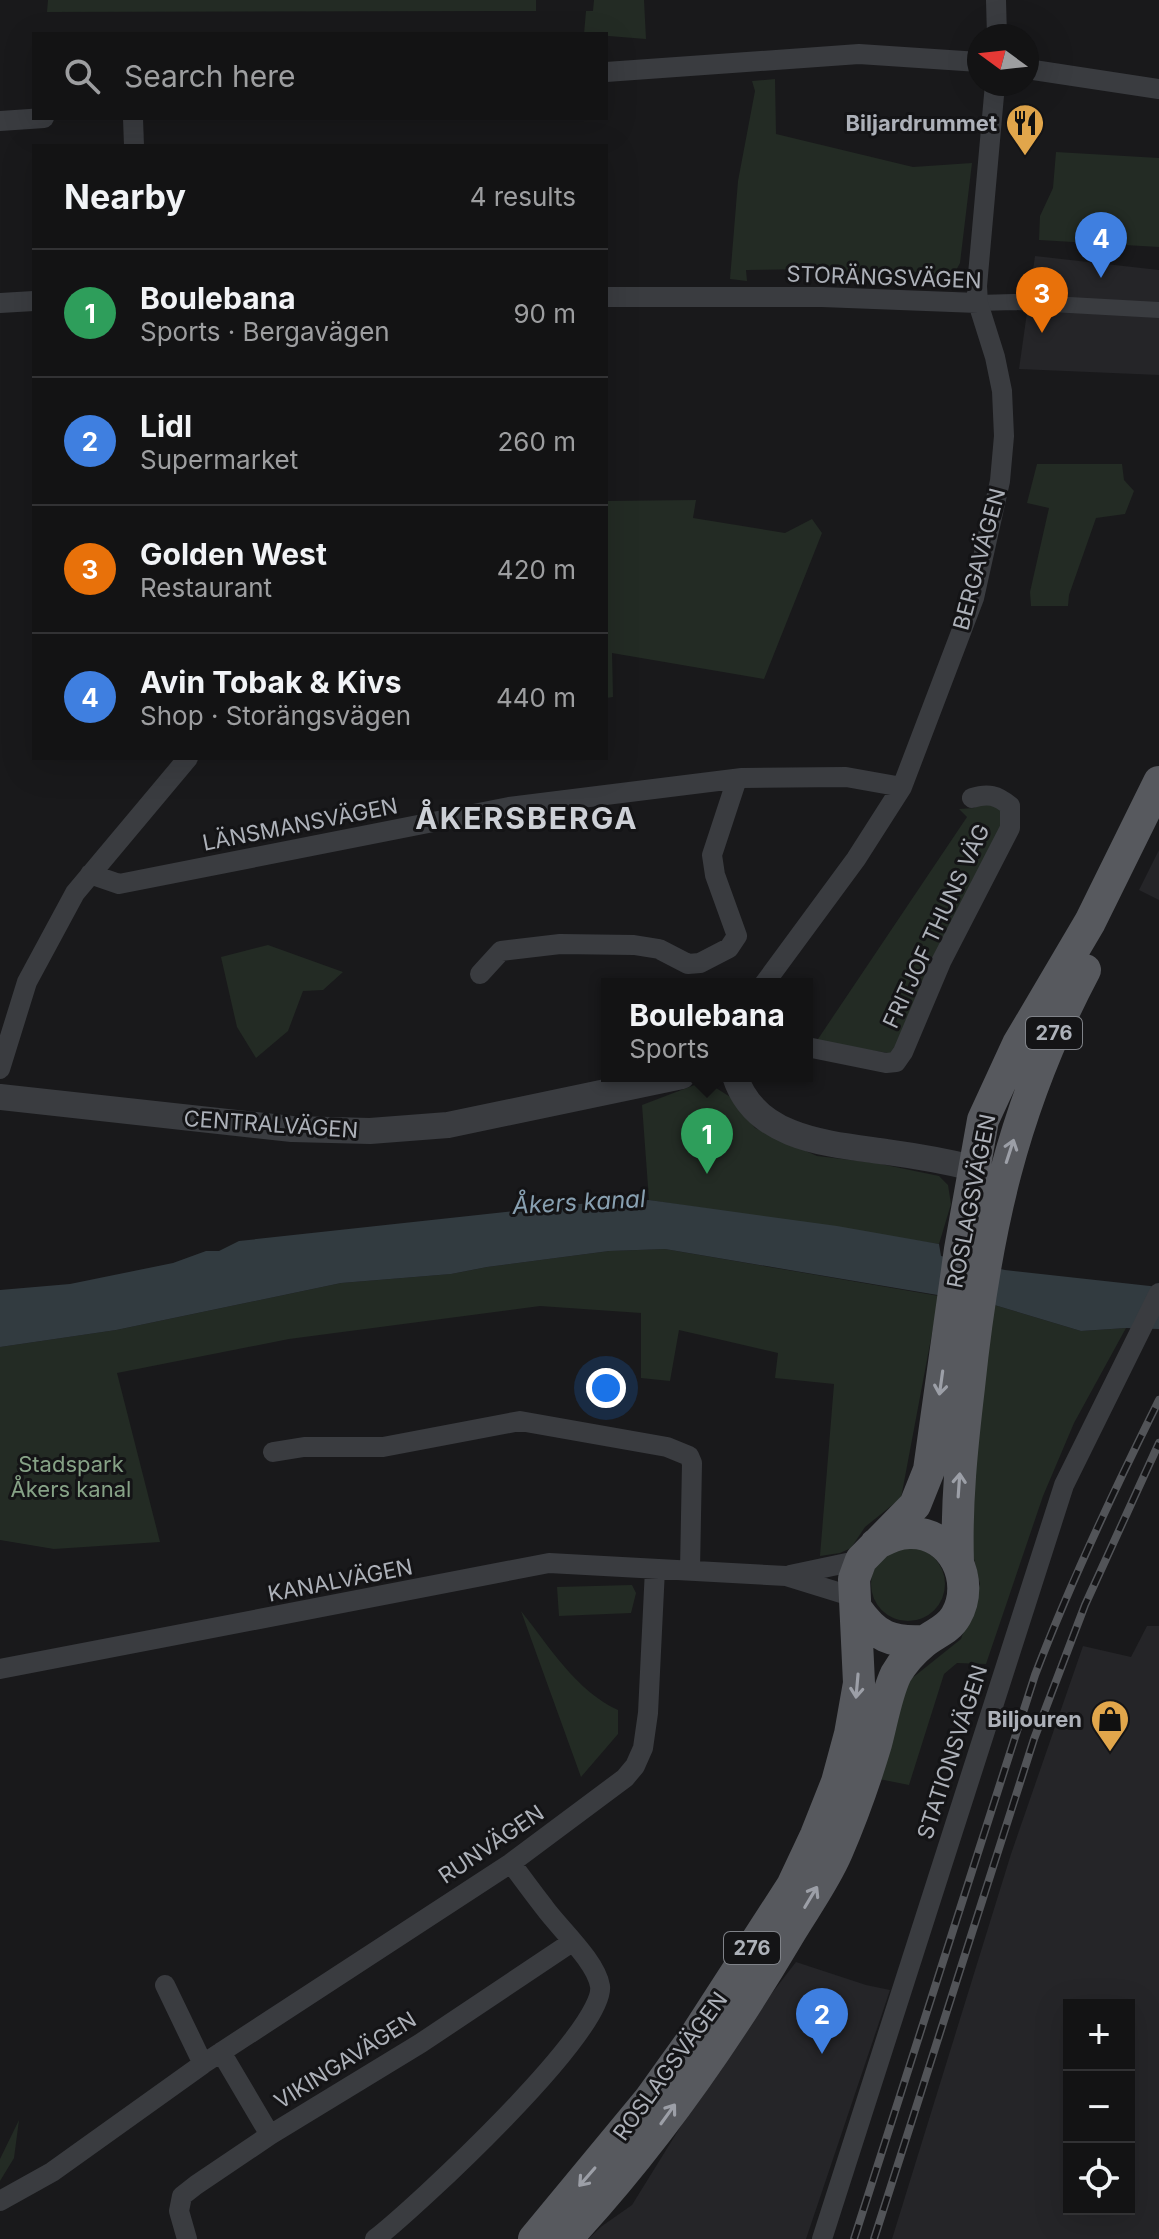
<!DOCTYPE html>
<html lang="en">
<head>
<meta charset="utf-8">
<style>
	body { margin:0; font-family:Inter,sans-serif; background:#202022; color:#f1f3f6 }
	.controls { position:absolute; right:24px; bottom:24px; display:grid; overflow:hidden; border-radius:0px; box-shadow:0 8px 32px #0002 }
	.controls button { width:72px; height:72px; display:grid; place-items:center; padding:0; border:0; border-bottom:2px solid #323234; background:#131314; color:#f1f3f6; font:40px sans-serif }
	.compass { position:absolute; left:967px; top:24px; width:72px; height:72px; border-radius:50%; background:#131314; box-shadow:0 8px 32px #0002; rotate:285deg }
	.you { position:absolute; left:606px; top:1388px; width:28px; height:28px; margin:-20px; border:6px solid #fff; border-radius:50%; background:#1a73e8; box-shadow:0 0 0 12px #1a73e833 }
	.badge { display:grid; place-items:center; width:52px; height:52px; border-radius:50%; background:#e1a64b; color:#fff; font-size:26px; font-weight:700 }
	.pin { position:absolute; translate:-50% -66px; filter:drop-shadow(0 2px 4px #0008) }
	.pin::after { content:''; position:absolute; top:42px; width:28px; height:24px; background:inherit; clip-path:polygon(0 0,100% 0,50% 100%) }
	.popup { position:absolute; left:601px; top:978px; width:212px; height:104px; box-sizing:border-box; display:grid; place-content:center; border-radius:0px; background:#131314; filter:drop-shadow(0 2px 6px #0005); font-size:26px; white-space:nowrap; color:#9d9ea0 }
	.popup b { font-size:30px; color:#f1f3f6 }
	.popup::after { content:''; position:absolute; left:50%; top:100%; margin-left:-16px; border:16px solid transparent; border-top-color:#131314 }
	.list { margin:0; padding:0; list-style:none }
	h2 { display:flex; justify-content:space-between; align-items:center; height:104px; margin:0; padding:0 32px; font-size:34px }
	h2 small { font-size:26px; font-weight:400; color:#9d9ea0 }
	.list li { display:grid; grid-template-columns:52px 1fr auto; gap:24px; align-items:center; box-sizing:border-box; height:128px; padding:0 32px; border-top:2px solid #323234 }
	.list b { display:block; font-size:30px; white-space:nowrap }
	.list p { margin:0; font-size:26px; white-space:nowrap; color:#9d9ea0 }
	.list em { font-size:26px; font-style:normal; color:#9d9ea0 }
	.icon { flex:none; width:44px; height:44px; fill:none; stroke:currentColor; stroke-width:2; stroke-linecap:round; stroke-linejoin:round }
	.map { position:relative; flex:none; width:1159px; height:2239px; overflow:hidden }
	.search { position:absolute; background:#131314; box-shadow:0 8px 32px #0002; left:32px; top:32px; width:576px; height:88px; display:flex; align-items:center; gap:20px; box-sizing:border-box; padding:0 28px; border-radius:0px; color:#9d9ea0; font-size:30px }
	.panel { position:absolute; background:#131314; box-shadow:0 8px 32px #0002; left:32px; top:144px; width:576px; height:616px; border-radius:0px }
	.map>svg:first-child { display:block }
	.built { fill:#252528; fill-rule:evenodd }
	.green { fill:#232b24 }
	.water { fill:#323b40 }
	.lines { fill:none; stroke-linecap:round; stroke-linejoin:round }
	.pedestrian { stroke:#3a3c40; stroke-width:16 }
	.minor { stroke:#3a3c40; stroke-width:20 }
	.tertiary { stroke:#3a3c40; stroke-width:26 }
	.primary { stroke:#57595e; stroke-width:32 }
	.rail-casing { stroke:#525458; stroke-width:8 }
	.rail { stroke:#141416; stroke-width:5; stroke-dasharray:15; stroke-linecap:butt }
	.oneway { stroke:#9c9fa7 }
	.labels { text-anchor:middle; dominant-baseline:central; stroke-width:6; stroke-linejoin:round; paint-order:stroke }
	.shield { fill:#141416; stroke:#7f8288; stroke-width:2 }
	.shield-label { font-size:20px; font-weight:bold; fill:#adb1b9 }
	.poi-label { font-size:22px; font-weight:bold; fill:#adb1b9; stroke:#141416; text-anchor:end }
	.street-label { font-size:22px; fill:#adb1b9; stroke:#141416 }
	.park-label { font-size:22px; fill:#86a286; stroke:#141416 }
	.water-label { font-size:24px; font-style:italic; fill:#88a0b1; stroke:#141416 }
	.district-label { font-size:30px; font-weight:bold; letter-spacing:2px; fill:#cdd0d6; stroke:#141416 }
</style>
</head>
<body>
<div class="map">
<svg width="1159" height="2239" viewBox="0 0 1159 2239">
	<rect width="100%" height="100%" fill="#19191b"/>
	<!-- built -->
	<path class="built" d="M1035,256L1159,270V375L1019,369Z
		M1159,850V900L1139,890Z
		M1147,1626H1159V2239H892L1011,1854L1083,1646L1131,1657ZM1069,2005H1129V2209H1069Z
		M796,1962L866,1985L890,1990L806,2239H588L602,2226L632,2205L728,2050Z"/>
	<!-- green -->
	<path class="green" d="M48,0H536V11L47,12Z
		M594,0H644L646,39L584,34L586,11H593Z
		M775,79L776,134L913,167L972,163L960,263L953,276L924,277L905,266L882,275L814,269L746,270L747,281L730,279L738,181L755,91L752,81Z
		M1056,152L1159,158V247L1039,240L1040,216L1053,188Z
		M1037,464H1122L1124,480L1134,491L1125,514L1096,518L1069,595L1068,606H1031L1030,592L1049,508L1027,503Z
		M696,500L693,518L785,533L812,519L822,533L764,679L612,653L613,697L606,698V501Z
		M983,799L1000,806L1006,815L895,1054L816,1042L967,817L959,809L974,808Z
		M268,945L343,972L323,990L303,991L288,1031L256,1058L237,1027L221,957Z
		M705,1081L735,1100L755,1128L817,1156L876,1163L939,1176L948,1185L951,1204L939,1244L649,1200L642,1105Z
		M665,1249L939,1296L901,1498L865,1527L851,1548L840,1553L820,1556L834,1384L775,1378L778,1353L679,1330L670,1381L641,1378V1313L540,1306L289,1339L117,1373L160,1542L54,1549L0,1540V1347L116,1330L341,1283L451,1274L487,1267L609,1251Z
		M991,1304L1081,1331L1126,1328L1074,1423L1043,1496L986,1664L957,1663L944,1674L909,1785L879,1779L906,1683L961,1639L980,1584L967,1530Z
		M871 1584a37 37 0 1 1 74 0a37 37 0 1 1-74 0Z
		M632,1585L636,1593L631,1613L559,1616L557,1587Z
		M521,1611C549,1646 576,1691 618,1710V1734L581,1777Z
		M19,2120L14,2158L0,2181V2159Z"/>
	<!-- water -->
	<path class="water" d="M649,1200L837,1226L939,1244L941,1256L1005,1270L1159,1287V1329L1126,1328L1081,1331L991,1304L665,1249L609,1251L487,1267L451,1274L341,1283L116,1330L0,1347V1290L70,1284L173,1263L206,1251H219L239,1241L589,1203Z"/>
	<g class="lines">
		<!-- pedestrian -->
		<path class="pedestrian" d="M978,303L1014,302L1159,310"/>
		<!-- minor -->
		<path class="minor" d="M996,0L997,36
			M1027,69L1159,89
			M606,72L859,54L979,62
			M133,118L134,146
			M0,121L44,118
			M606,297H822L978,303
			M0,303L34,301
			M90,874L119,884L509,807L742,778L846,777L902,787
			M480,974L501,951L560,944L634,945L659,949L688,964L700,963L729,948L737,936L715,875L712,855L737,779
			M764,984L856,859L902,787L974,598L1000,481L1004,436L1002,391L995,357L978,303L977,286L995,84
			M807,1047L886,1063L896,1062L903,1052L941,962L1010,828V806C997,795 988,793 972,798
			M0,1069L27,982L75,893L188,758
			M273,1452L304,1447H383L520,1421L667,1447L689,1456L692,1463L690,1570
			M790,1575L861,1560
			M0,1669L549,1563L786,1576L854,1597
			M165,1985L203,2064
			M221,2052L270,2135
			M0,2201L52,2172L203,2064L511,1863L625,1778L635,1766L643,1748L648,1713L655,1569
			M187,2239L179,2211L182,2196L196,2185L270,2135L421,2043L572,1942
			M375,2239C414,2209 607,2030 600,1986C596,1961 559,1928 544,1907C533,1893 522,1878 511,1863
			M822,2239L1064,1485L1159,1293"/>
		<!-- tertiary -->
		<path class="tertiary" d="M735,1076C755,1140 831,1144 887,1152C916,1156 945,1161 973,1168
			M0,1097L292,1129L370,1131L448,1125L682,1076"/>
		<!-- primary -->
		<path class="primary" d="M958,1562C956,1503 962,1446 969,1387C985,1233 1012,1108 1085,970
			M856,1608C876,1637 891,1643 925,1641
			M534,2239L649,2100L697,2033L792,1886L816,1835L837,1782L850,1734L859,1683L854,1579L861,1560L915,1505L929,1470L960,1249L983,1120L1018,1044L1090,922L1159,782
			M566,2239C651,2148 724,2044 788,1936C804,1909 824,1882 837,1852C852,1817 865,1781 876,1744C882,1722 886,1695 896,1674C903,1662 913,1651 924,1642C935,1633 948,1630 956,1616C976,1581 953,1532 910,1533C897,1533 888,1538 876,1544"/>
		<defs>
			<path id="rail" d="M854,2239L1035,1675C1071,1581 1114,1490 1159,1400
				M874,2239L1034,1739L1085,1605L1159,1443"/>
		</defs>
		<!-- rail casing -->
		<use href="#rail" class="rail-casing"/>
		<!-- rail -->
		<use href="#rail" class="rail"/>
	</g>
	<!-- one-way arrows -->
	<defs><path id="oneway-shaft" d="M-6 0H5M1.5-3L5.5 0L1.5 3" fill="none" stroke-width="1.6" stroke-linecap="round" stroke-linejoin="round" transform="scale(2)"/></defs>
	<g class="oneway">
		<use href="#oneway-shaft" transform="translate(1010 1151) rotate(-72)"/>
		<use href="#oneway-shaft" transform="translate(941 1383) rotate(98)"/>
		<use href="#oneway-shaft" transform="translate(959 1485) rotate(-86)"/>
		<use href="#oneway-shaft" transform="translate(857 1686) rotate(95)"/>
		<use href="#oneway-shaft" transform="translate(811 1897) rotate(-59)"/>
		<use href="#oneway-shaft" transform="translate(668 2114) rotate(-54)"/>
		<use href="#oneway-shaft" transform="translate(587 2177) rotate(131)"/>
	</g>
	<!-- icons -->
	<defs>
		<symbol id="restaurant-pin" viewBox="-11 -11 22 30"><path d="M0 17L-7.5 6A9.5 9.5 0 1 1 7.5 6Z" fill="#e1a64b" stroke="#141416"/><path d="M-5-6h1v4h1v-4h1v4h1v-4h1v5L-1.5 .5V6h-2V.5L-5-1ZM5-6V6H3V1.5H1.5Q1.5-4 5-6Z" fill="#111"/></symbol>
		<symbol id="shop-pin" viewBox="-11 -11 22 30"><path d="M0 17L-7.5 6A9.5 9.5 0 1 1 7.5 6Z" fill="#e1a64b" stroke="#141416"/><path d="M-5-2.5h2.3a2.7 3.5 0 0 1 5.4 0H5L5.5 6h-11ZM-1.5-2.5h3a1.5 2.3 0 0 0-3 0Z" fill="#111"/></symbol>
	</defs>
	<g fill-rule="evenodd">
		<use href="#restaurant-pin" x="1003" y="101" width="44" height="60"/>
		<use href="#shop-pin" x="1088" y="1697" width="44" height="60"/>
	</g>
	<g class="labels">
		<!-- shield labels -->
		<g class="shield">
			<rect x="1026" y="1017" width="56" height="32" rx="6"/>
			<rect x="724" y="1932" width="56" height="32" rx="6"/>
		</g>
		<g class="shield-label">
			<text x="1054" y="1033">276</text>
			<text x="752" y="1948">276</text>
		</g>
		<!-- poi labels -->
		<g class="poi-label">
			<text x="997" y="123">Biljardrummet</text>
			<text x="1082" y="1719">Biljouren</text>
		</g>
		<!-- street labels -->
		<g class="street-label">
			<text transform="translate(884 277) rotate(2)">STORÄNGSVÄGEN</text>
			<text transform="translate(979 559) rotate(-75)">BERGAVÄGEN</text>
			<text transform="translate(300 824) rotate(-11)">LÄNSMANSVÄGEN</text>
			<text transform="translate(936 926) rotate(-65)">FRITJOF THUNS VÄG</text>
			<text transform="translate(271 1124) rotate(4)">CENTRALVÄGEN</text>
			<text transform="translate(971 1201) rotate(-79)">ROSLAGSVÄGEN</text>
			<text transform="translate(340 1580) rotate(-11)">KANALVÄGEN</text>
			<text transform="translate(952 1752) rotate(-72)">STATIONSVÄGEN</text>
			<text transform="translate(491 1844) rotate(-34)">RUNVÄGEN</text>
			<text transform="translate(345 2060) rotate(-32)">VIKINGAVÄGEN</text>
			<text transform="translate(670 2066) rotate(-54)">ROSLAGSVÄGEN</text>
		</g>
		<!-- park labels -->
		<g class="park-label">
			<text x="71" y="1464">Stadspark<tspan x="71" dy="25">Åkers kanal</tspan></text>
		</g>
		<!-- water labels -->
		<g class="water-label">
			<text transform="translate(579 1202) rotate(-3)">Åkers kanal</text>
		</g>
		<!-- district labels -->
		<g class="district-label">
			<text x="527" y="818">ÅKERSBERGA</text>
		</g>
	</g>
</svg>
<div class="controls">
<button>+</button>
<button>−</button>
<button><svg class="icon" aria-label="locate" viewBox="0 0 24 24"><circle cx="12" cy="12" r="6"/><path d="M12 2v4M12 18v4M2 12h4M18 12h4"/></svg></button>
</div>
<svg class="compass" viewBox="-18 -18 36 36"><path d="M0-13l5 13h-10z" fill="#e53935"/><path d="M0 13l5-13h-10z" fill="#9d9ea0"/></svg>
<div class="you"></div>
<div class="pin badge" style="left:707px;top:1174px;background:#2e9e5b">1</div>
<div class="popup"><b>Boulebana</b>Sports</div>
<div class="pin badge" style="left:822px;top:2054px;background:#3f7fe0">2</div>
<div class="pin badge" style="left:1042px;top:333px;background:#e8710a">3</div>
<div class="pin badge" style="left:1101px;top:278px;background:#3f7fe0">4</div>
<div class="search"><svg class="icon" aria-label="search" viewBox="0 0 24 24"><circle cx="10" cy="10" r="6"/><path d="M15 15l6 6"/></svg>Search here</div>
<section class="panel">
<h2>Nearby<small>4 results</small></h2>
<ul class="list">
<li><span class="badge" style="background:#2e9e5b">1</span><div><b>Boulebana</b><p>Sports · Bergavägen</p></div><em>90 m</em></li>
<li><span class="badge" style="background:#3f7fe0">2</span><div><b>Lidl</b><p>Supermarket</p></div><em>260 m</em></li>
<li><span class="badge" style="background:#e8710a">3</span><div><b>Golden West</b><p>Restaurant</p></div><em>420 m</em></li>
<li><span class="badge" style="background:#3f7fe0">4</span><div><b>Avin Tobak &amp; Kivs</b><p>Shop · Storängsvägen</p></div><em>440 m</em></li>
</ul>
</section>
</div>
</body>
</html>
